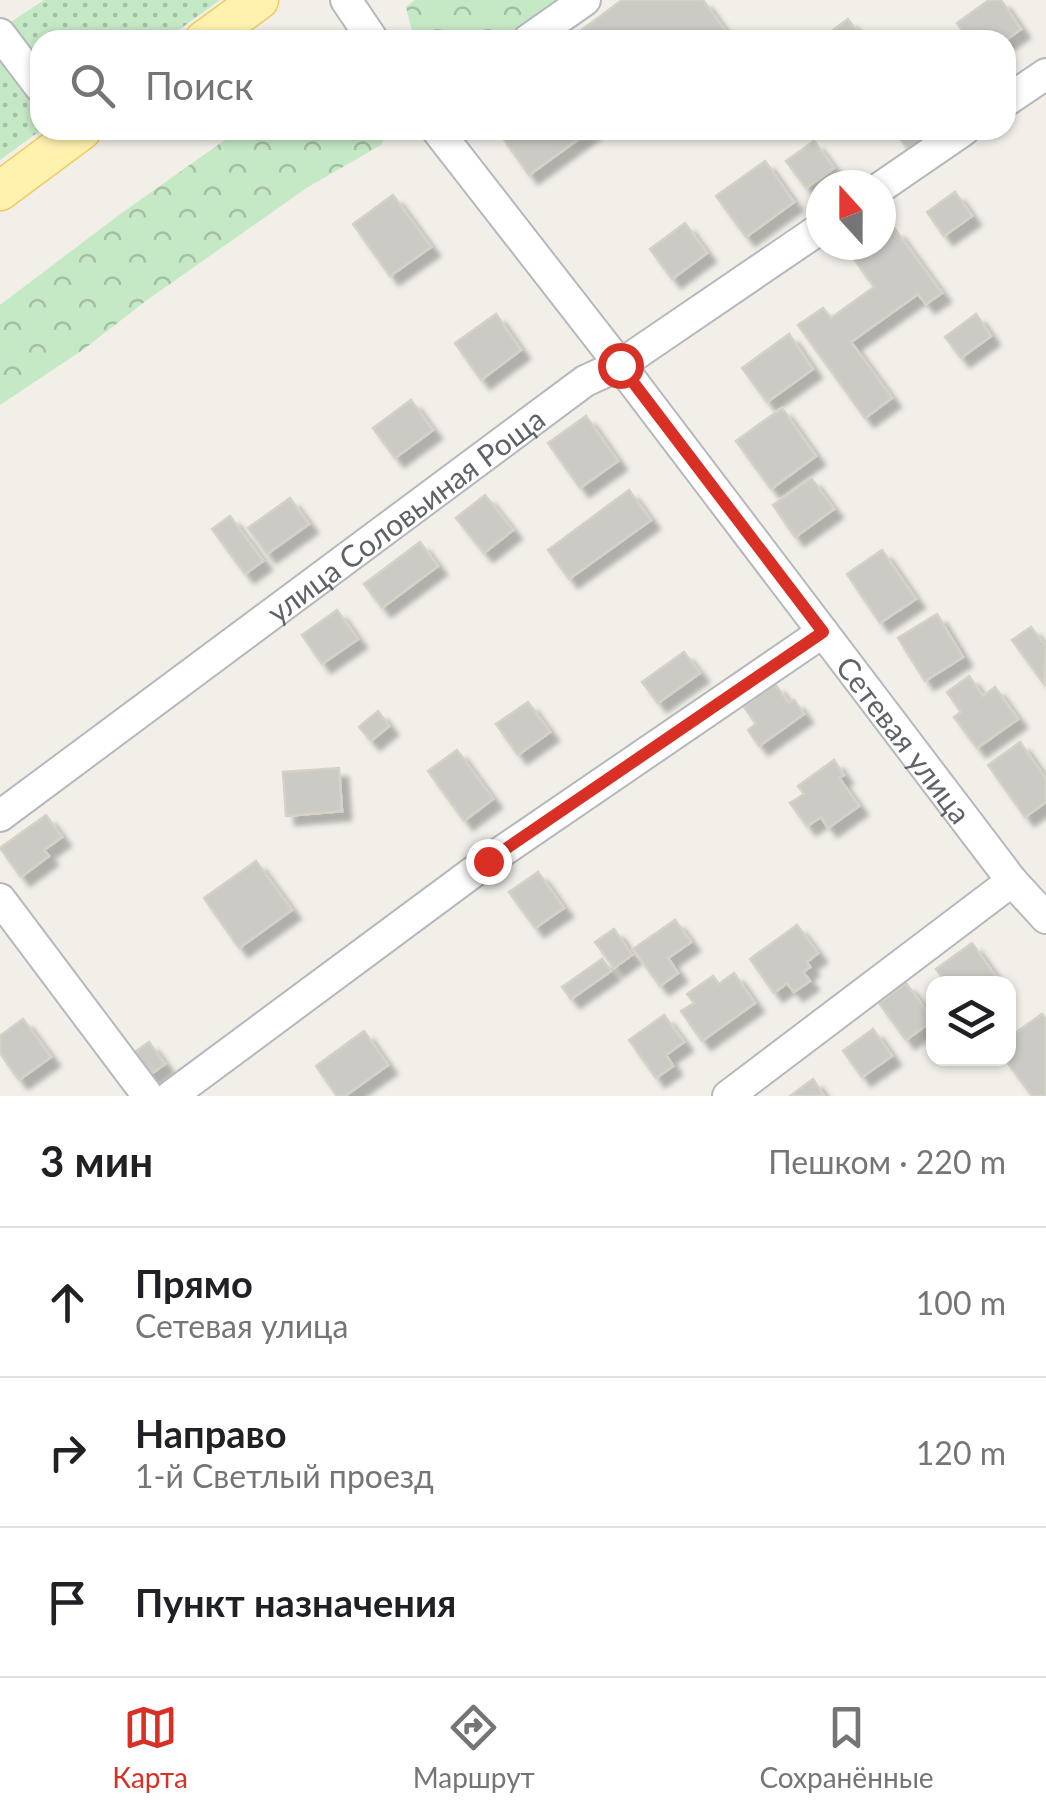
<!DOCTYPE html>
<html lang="ru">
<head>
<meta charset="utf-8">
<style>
	body { margin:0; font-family:Lato,sans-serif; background:#f6f6f6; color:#202124 }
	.controls { position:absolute; right:30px; bottom:30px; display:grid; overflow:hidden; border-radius:20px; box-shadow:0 2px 8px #0004 }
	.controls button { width:90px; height:90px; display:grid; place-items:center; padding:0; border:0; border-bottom:2px solid #e0e0e0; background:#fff; color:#202124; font:50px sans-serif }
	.compass { position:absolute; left:806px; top:170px; width:90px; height:90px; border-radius:50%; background:#fff; box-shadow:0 2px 8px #0004; rotate:339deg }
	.stop { position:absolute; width:30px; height:30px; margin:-22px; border:8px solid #d93025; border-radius:50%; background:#fff }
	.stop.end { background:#d93025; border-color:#fff; box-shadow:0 2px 10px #0008 }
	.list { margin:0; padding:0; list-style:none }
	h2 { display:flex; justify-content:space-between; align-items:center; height:130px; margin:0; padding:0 40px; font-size:42px }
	h2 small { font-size:32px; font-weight:400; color:#757577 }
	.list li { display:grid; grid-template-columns:65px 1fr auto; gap:30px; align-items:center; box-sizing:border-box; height:150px; padding:0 40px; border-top:2px solid #e0e0e0 }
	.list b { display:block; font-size:38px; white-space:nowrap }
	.list p { margin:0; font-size:32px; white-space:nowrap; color:#757577 }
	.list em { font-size:32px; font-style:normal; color:#757577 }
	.icon { flex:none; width:55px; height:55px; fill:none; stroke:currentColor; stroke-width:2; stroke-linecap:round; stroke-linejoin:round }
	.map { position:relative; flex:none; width:1046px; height:1096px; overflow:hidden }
	.search { position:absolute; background:#fff; box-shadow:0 2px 8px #0004; left:30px; right:30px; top:30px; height:110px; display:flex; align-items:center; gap:25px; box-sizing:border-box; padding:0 35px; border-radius:30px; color:#757577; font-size:38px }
	.sheet { height:580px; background:#fff }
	nav { display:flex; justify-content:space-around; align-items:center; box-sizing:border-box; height:140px; border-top:2px solid #e0e0e0; background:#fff; font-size:28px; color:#757577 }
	nav a { display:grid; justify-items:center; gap:5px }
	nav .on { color:#d93025 }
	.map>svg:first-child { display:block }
	.grass { fill:url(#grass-dots) }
	.forest { fill:url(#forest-crowns) }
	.building { fill:#cccac5; stroke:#d6d1c6; stroke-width:2.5; filter:url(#shadow) }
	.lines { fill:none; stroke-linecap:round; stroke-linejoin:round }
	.minor-casing { stroke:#b5b8bc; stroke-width:34 }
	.major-casing { stroke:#f2c960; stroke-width:41 }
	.minor { stroke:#fff; stroke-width:30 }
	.major { stroke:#fff2af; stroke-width:38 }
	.route { stroke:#d93025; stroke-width:12 }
	.labels { text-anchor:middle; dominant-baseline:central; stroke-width:8; stroke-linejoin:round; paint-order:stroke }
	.street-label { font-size:30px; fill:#5f6368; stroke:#fff }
</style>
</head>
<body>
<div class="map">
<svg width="1046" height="1096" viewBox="0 0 1046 1096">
	<defs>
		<pattern id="grass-dots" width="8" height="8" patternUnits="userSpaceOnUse" patternTransform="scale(2.5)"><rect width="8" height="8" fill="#c5e8c5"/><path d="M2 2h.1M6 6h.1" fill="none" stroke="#a3c0a4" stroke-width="1.8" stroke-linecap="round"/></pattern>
		<pattern id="forest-crowns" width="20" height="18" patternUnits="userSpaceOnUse" patternTransform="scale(2.5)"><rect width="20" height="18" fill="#c5e8c5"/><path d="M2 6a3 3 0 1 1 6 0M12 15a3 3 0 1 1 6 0" fill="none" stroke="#a3c0a4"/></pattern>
		<filter id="shadow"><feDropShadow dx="9" dy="9" stdDeviation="2.5" flood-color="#0004"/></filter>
	</defs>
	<rect width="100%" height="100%" fill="#f1efe8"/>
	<!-- grass -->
	<path class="grass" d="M44,0H220L165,40H40L41,130L0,160V29Z"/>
	<!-- forest -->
	<path class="forest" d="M415,0H573L520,40H420L412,31L406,7Z
		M239,130H387L381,145L308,187L147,300L84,349L0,405V305L119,215Z"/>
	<!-- building -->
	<path class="building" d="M622,0H703L732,40H568Z
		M989,0H1001L1021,29L1006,40H969L957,23Z
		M848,19L863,40H829L826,35Z
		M506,130H591L529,175L500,134Z
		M894,130H928L932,135L909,151Z
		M814,141L834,168L806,188L786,161Z
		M765,161L794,202L746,237L716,196Z
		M955,192L972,216L944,236L927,212Z
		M393,195L431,247L390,276L353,224Z
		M685,223L707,253L672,279L650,249Z
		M895,229L942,293L926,304L918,294L851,342L892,398L865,418L798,325L823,308L831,318L874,287L854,259L873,245H881V239Z
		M496,314L521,350L481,380L455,343Z
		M976,314L991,336L961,358L945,337Z
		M789,334L813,369L767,402L742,368Z
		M411,400L433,430L395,458L373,428Z
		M782,408L816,456L771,489L736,441Z
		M586,416L618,461L580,488L548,443Z
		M811,478L834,509L795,537L773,505Z
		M629,490L651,520L569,579L548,550Z
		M485,495L513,530L484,553L456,518Z
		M290,498L309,524L267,554L248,528Z
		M230,516L263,561L245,574L212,529Z
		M420,542L438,566L382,608L364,584Z
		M882,550L916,599L880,623L847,574Z
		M337,610L358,639L322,664L302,635Z
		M937,614L963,657L925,681L898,638Z
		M1031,627L1046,647L1044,684L1012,640Z
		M684,652L700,673L658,703L642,682Z
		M969,676L983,696L995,687L1018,719L977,748L954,717L961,712L947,692Z
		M775,684L789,703L794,700L804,714L759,746L748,730L756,724L744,707Z
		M528,702L550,732L518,755L496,724Z
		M378,711L389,726L371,741L359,727Z
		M1020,742L1046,779V802L1025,817L988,765Z
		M457,750L493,799L464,821L428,771Z
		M834,760L844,775L839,778L859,806L828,828L821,817L807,826L790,803L804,794L798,786Z
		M339,768L342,811L286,816L283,772Z
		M46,815L62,837L44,850L49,856L21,877L0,848Z
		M256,861L292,910L239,948L204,898Z
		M538,872L564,908L535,928L509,892Z
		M675,920L691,942L668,958L678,973L660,986L633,949Z
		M797,925L818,953L807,962L810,967L803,972L810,981L794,992L787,983L774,993L750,959Z
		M614,929L632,955L614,968L595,942Z
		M972,943L1000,982L999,984H947L936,969Z
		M602,959L611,971L571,999L562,987Z
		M734,973L755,1003L702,1041L681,1011L694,1003L687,994L713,976L719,984Z
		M906,983L933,1020L906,1040L879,1003Z
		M1042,1014L1046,1019V1096H1032L1004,1058H1008V1038Z
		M664,1015L684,1042L666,1055L673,1066L656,1078L629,1040Z
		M23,1019L51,1057L19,1080L0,1053V1036Z
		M873,1029L892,1056L862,1077L843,1051Z
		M364,1031L388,1065L345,1096H337L316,1066Z
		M149,1042L165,1064L148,1076L132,1054Z
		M813,1079L824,1096H790Z"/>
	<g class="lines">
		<defs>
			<g id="minor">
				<path d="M346,0L373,40"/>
				<path d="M0,34L40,87"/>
				<path d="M528,40L585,0"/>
				<path d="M1006,101L1046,74"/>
				<path id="s1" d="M437,130L620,365L1012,881L1046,918"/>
				<path d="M881,187L964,130"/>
				<path id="s2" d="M0,816L585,381L620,365L821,228"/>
				<path d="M0,899L148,1096"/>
				<path d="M171,1096L488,861L823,632"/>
				<path d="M728,1096L1012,881"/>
			</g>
			<path id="major" d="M204,40L259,0
				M0,191L82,130"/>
		</defs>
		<!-- minor casing -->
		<use href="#minor" class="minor-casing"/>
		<!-- major casing -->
		<use href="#major" class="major-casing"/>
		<!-- minor -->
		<use href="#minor" class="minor"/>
		<!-- major -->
		<use href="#major" class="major"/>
	</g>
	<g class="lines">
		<!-- route -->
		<path class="route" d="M488,861L823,632L620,365"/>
	</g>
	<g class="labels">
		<!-- street labels -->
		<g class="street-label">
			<text stroke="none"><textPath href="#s2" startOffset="505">улица Соловьиная Роща</textPath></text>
			<text stroke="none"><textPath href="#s1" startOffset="768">Сетевая улица</textPath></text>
		</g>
	</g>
</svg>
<div class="controls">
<button><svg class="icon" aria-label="layers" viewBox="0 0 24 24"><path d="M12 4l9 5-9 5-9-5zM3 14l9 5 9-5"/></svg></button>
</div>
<svg class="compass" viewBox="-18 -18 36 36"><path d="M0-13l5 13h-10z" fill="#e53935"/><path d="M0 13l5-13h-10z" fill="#757577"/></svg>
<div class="stop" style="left:620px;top:365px"></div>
<div class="stop end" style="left:488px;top:861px"></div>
<div class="search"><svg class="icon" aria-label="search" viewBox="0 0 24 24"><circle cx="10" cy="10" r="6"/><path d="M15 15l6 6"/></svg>Поиск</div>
</div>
<section class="sheet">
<h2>3 мин<small>Пешком · 220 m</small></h2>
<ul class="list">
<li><svg class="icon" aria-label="ahead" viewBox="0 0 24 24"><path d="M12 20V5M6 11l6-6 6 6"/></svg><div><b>Прямо</b><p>Сетевая улица</p></div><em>100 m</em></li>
<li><svg class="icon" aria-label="right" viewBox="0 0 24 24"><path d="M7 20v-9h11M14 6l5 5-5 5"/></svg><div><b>Направо</b><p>1-й Светлый проезд</p></div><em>120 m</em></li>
<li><svg class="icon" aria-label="arrive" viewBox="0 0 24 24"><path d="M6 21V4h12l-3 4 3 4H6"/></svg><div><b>Пункт назначения</b></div></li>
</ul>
</section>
<nav>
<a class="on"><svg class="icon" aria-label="map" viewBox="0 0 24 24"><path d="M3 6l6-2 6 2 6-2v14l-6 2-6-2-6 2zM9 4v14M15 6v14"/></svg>Карта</a>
<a><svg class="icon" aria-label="directions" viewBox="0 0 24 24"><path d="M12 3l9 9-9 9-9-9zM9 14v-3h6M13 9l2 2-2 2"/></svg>Маршрут</a>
<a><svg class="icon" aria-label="saved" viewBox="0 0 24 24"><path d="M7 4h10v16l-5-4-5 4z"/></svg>Сохранённые</a>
</nav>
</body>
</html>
